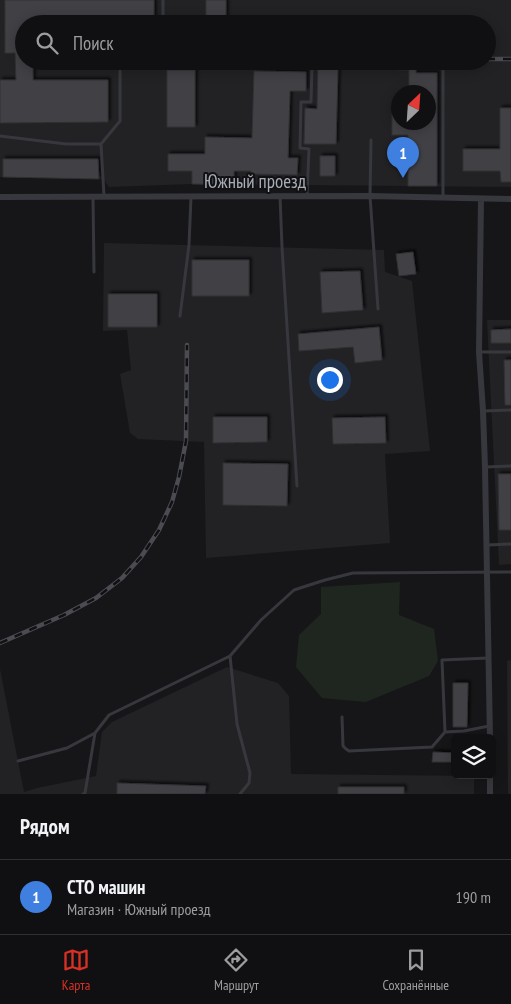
<!DOCTYPE html>
<html lang="ru">
<head>
<meta charset="utf-8">
<style>
	body { margin:0; font-family:"PT Sans Narrow",sans-serif; background:#1e1e20; color:#f1f3f6 }
	.controls { position:absolute; right:15px; bottom:15px; display:grid; overflow:hidden; border-radius:8px; box-shadow:0 2px 12px #0003 }
	.controls button { width:45px; height:45px; display:grid; place-items:center; padding:0; border:0; border-bottom:1px solid #303032; background:#101012; color:#f1f3f6; font:25px sans-serif }
	.compass { position:absolute; left:391px; top:85px; width:45px; height:45px; border-radius:50%; background:#101012; box-shadow:0 2px 12px #0003; rotate:25deg }
	.you { position:absolute; left:329px; top:379px; width:18px; height:18px; margin:-12px; border:4px solid #fff; border-radius:50%; background:#1a73e8; box-shadow:0 0 0 8px #1a73e833 }
	.badge { display:grid; place-items:center; width:32px; height:32px; border-radius:50%; background:#d93025; color:#fff; font-size:16px; font-weight:700 }
	.pin { position:absolute; translate:-50% -41px; filter:drop-shadow(0 1px 2px #0008) }
	.pin::after { content:''; position:absolute; top:26px; width:18px; height:15px; background:inherit; clip-path:polygon(0 0,100% 0,50% 100%) }
	.list { margin:0; padding:0; list-style:none }
	h2 { display:flex; justify-content:space-between; align-items:center; height:65px; margin:0; padding:0 20px; font-size:21px }
	h2 small { font-size:16px; font-weight:400; color:#9c9d9f }
	.list li { display:grid; grid-template-columns:32px 1fr auto; gap:15px; align-items:center; box-sizing:border-box; height:75px; padding:0 20px; border-top:1px solid #303032 }
	.list b { display:block; font-size:19px; white-space:nowrap }
	.list p { margin:0; font-size:16px; white-space:nowrap; color:#9c9d9f }
	.list em { font-size:16px; font-style:normal; color:#9c9d9f }
	.icon { flex:none; width:28px; height:28px; fill:none; stroke:currentColor; stroke-width:2; stroke-linecap:round; stroke-linejoin:round }
	.map { position:relative; flex:none; width:511px; height:794px; overflow:hidden }
	.search { position:absolute; background:#101012; box-shadow:0 2px 12px #0003; left:15px; right:15px; top:15px; height:55px; display:flex; align-items:center; gap:12px; box-sizing:border-box; padding:0 18px; border-radius:28px; color:#9c9d9f; font-size:19px }
	.sheet { height:140px; background:#101012 }
	nav { display:flex; justify-content:space-around; align-items:center; box-sizing:border-box; height:70px; border-top:1px solid #303032; background:#101012; font-size:14px; color:#9c9d9f }
	nav a { display:grid; justify-items:center; gap:2px }
	nav .on { color:#d93025 }
	.map>svg:first-child { display:block }
	.built { fill:#222225; fill-rule:evenodd }
	.green { fill:#1e261f }
	.building { fill:#404145; stroke:#303034; filter:url(#shadow) }
	.lines { fill:none; stroke-linecap:round; stroke-linejoin:round }
	.service { stroke:#37383d; stroke-width:3 }
	.minor { stroke:#37383d; stroke-width:6 }
	.rail-casing { stroke:#4a4c52; stroke-width:4.5 }
	.rail { stroke:#111113; stroke-width:2.5; stroke-dasharray:8; stroke-linecap:butt }
	.labels { text-anchor:middle; dominant-baseline:central; stroke-width:4; stroke-linejoin:round; paint-order:stroke }
	.street-label { font-size:19px; fill:#a8adb8; stroke:#111113 }
</style>
</head>
<body>
<div class="map">
<svg width="511" height="794" viewBox="0 0 511 794">
	<defs>
		<filter id="shadow"><feDropShadow dx="2.5" dy="-2.5" stdDeviation="1" flood-color="#0009"/></filter>
	</defs>
	<rect width="100%" height="100%" fill="#161618"/>
	<!-- built -->
	<path class="built" d="M0,0H511V187L192,184L109,187L103,179L0,177ZM24,24H487V61H24ZM398,92H428V122H398Z
		M104,243L384,250L385,272L412,281L430,451L385,454L390,543L206,558L204,442L138,439L130,433L120,374L131,370L127,330L103,331Z
		M487,320H511V564L499,565Z
		M511,660V794H508L507,661Z
		M227,667L278,683L289,696L291,774L474,776V794H0V669L24,792L37,788L96,776L102,732L112,722Z"/>
	<!-- green -->
	<path class="green" d="M400,582L399,615L434,629L438,661L429,676L366,702L322,698L296,667L299,635L321,614V587Z"/>
	<!-- building -->
	<path class="building" d="M5,0H154V24H24V61H33V80H108V122L0,123V80H16L15,53H5Z
		M206,0H226V24H206Z
		M318,61H416V73H437V186H408V135H392V114H398V122H428V92H409V70L338,68L336,144H304L305,108L317,109Z
		M167,70H195V127H167Z
		M254,71L306,72V91H290L288,158H298L297,175L251,174V171H234V185L192,184V171H168V154H205V137L252,138Z
		M500,108H511V182H501L500,171H463V149H500Z
		M320,156H335V176H320Z
		M3,159H98L99,179L3,177Z
		M413,252L416,274L399,276L396,254Z
		M192,260H249V296H192Z
		M360,271L363,310L322,313L320,272Z
		M108,294H157V327H108Z
		M379,327L382,360L355,363L353,347L299,351L298,334Z
		M511,329V343H491V330Z
		M504,360H511V405H505Z
		M213,417H267V442L213,443Z
		M385,417L386,443L333,444L332,418Z
		M223,463L288,464L287,506L223,505Z
		M498,474H511V530H499Z
		M453,683H468L467,727H453Z
		M433,752L455,753V762H432Z
		M117,783L206,786L205,794H117Z
		M338,787H404V794H338Z"/>
	<g class="lines">
		<!-- service -->
		<path class="service" d="M163,0V24
			M80,62L128,61
			M0,136L66,144H101L104,196
			M371,140L370,196L378,309
			M101,144L120,121V61
			M307,195L309,149L300,148L301,102H311L312,66
			M280,196L282,247L297,486
			M93,197L94,272
			M443,197V68
			M180,316L189,245L191,197
			M480,352H511
			M484,411L511,410
			M486,467L511,466
			M487,545L511,544
			M230,656L237,724L250,773L249,783L240,794
			M488,658L442,660L445,732L464,731L489,726
			M342,717L343,746L346,749L349,751L432,747L445,732
			M18,761L67,748L95,733L109,715L230,656L261,620L294,590L325,580L353,573L511,572
			M83,794L85,793L95,733"/>
		<!-- minor -->
		<path class="minor" d="M0,197L370,196L511,199
			M481,199L479,352L483,411L485,467L490,738
			M490,794V775"/>
		<defs>
			<path id="rail" d="M487,59H511
				M0,643L64,615L96,598L122,578L141,557L159,530L172,502L179,477L186,441L187,345"/>
		</defs>
		<!-- rail casing -->
		<use href="#rail" class="rail-casing"/>
		<!-- rail -->
		<use href="#rail" class="rail"/>
	</g>
	<g class="labels">
		<!-- street labels -->
		<g class="street-label">
			<text x="255" y="181">Южный проезд</text>
		</g>
	</g>
</svg>
<div class="controls">
<button><svg class="icon" aria-label="layers" viewBox="0 0 24 24"><path d="M12 4l9 5-9 5-9-5zM3 14l9 5 9-5"/></svg></button>
</div>
<svg class="compass" viewBox="-18 -18 36 36"><path d="M0-13l5 13h-10z" fill="#e53935"/><path d="M0 13l5-13h-10z" fill="#9c9d9f"/></svg>
<div class="you"></div>
<div class="pin badge" style="left:403px;top:178px;background:#3f7fe0">1</div>
<div class="search"><svg class="icon" aria-label="search" viewBox="0 0 24 24"><circle cx="10" cy="10" r="6"/><path d="M15 15l6 6"/></svg>Поиск</div>
</div>
<section class="sheet">
<h2>Рядом<small></small></h2>
<ul class="list">
<li><span class="badge" style="background:#3f7fe0">1</span><div><b>СТО машин</b><p>Магазин · Южный проезд</p></div><em>190 m</em></li>
</ul>
</section>
<nav>
<a class="on"><svg class="icon" aria-label="map" viewBox="0 0 24 24"><path d="M3 6l6-2 6 2 6-2v14l-6 2-6-2-6 2zM9 4v14M15 6v14"/></svg>Карта</a>
<a><svg class="icon" aria-label="directions" viewBox="0 0 24 24"><path d="M12 3l9 9-9 9-9-9zM9 14v-3h6M13 9l2 2-2 2"/></svg>Маршрут</a>
<a><svg class="icon" aria-label="saved" viewBox="0 0 24 24"><path d="M7 4h10v16l-5-4-5 4z"/></svg>Сохранённые</a>
</nav>
</body>
</html>
